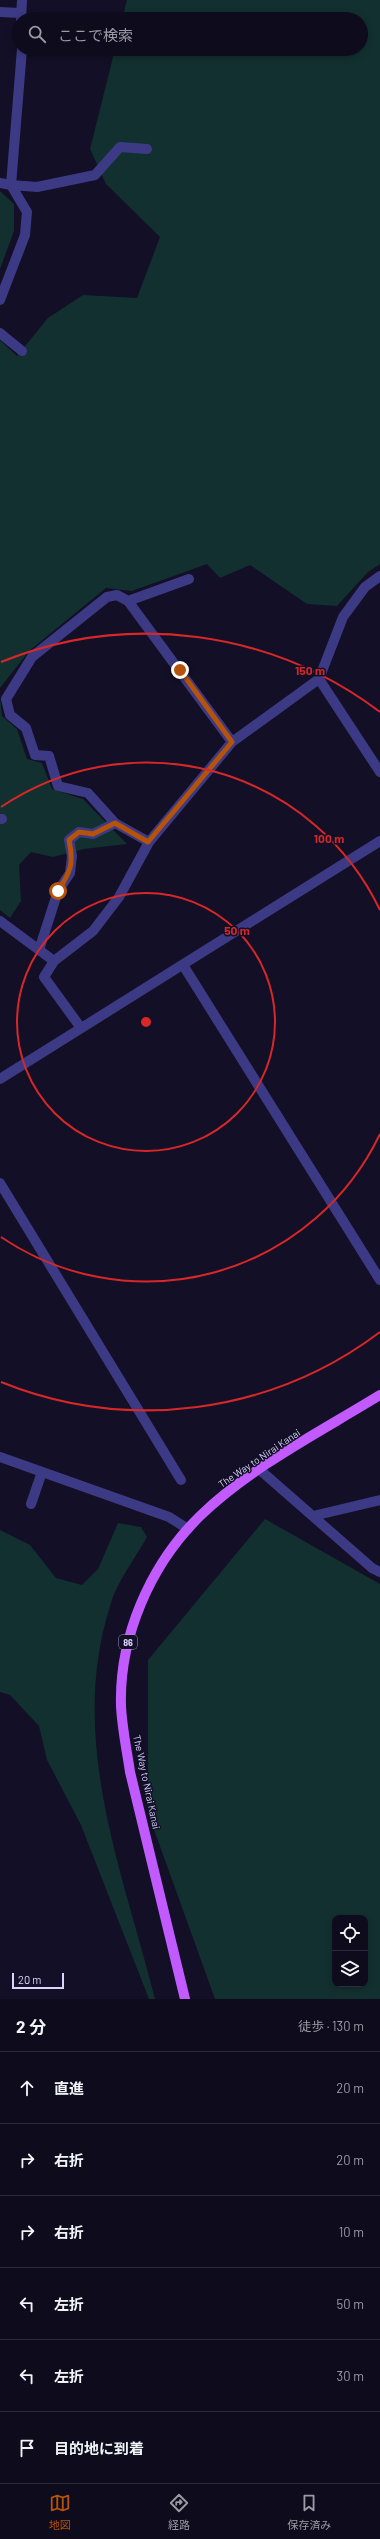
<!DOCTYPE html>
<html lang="ja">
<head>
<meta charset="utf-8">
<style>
	body { margin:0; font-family:Barlow,"Noto Sans JP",sans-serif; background:#1c1929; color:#f1f3f6 }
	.controls { position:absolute; right:12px; bottom:12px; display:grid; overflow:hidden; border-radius:8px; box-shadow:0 2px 6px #0003 }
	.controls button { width:36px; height:36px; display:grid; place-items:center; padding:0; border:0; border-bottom:1px solid #2e2b3b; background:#0e0b1c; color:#f1f3f6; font:20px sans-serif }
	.scale { position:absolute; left:12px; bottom:10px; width:52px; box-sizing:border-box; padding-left:4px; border:2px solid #d9d4ff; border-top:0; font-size:11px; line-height:14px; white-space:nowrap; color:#d9d4ff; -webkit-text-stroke:3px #130f26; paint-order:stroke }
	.stop { position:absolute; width:12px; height:12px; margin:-9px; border:3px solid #b45309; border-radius:50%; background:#fff }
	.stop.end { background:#b45309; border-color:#fff; box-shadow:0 1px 4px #0008 }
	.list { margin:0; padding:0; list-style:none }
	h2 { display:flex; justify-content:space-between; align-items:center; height:52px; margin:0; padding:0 16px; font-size:17px }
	h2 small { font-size:13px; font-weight:400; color:#9b9ba3 }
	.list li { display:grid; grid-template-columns:26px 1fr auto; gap:12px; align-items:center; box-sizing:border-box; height:72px; padding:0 16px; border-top:1px solid #2e2b3b }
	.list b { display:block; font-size:15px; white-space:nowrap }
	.list em { font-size:13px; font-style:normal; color:#9b9ba3 }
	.icon { flex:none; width:22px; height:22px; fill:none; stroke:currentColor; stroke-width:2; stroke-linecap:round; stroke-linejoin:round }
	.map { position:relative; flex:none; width:380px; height:1999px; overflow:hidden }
	.search { position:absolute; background:#0e0b1c; box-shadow:0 2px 6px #0003; left:12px; right:12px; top:12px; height:44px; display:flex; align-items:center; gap:10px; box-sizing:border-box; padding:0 14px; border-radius:22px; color:#9b9ba3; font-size:15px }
	.sheet { height:484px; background:#0e0b1c }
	nav { display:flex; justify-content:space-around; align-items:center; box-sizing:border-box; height:56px; border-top:1px solid #2e2b3b; background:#0e0b1c; font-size:11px; color:#9b9ba3 }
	nav a { display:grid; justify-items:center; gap:2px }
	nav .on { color:#b45309 }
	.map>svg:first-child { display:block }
	.green { fill:#12302f; fill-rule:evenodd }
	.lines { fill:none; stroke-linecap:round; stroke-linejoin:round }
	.minor { stroke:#3d3a85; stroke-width:10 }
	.major { stroke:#c25bff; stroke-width:10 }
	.route { stroke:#b45309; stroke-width:5 }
	.ring { fill:none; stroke:#d62828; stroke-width:2 }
	.labels { text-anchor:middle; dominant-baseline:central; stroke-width:3; stroke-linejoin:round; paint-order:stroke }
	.shield { fill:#130f26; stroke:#9e99be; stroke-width:1 }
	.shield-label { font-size:9px; font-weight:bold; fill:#d9d4ff }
	.street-label { font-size:10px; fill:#d9d4ff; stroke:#130f26 }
	.centre { fill:#d62828; stroke:#130f26; stroke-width:2 }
	.ring-label { font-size:12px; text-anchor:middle; font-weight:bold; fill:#d62828; stroke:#130f26; stroke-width:3; stroke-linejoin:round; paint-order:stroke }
</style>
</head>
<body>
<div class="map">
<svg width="380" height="1999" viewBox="0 0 380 1999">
	<rect width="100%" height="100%" fill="#130f26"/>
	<!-- green -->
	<path class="green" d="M127,0H380V564L368,572L337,606L307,604L250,565L220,578L207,564L132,591L106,588L29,651L0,688V340L17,356L48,318L83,295L137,298L160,237L106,184L90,149L115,49H361V19H122Z
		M0,191L14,204V231L0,269Z
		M0,698L2,716L17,729L27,759L42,763L52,789L83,799L127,844L84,849L53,857L31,852L19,865L21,901L10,918L0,910Z
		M265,1519L380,1584V1999H215L148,1813V1660ZM335,1918H365V1984H335Z
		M118,1523L141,1527L147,1537C136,1557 117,1582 111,1603C67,1738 122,1868 155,1999H149L81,1825L47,1760L39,1726L10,1695L0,1692V1530L30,1545L56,1578L82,1585L98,1569Z"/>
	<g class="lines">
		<!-- minor -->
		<path class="minor" d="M0,12L20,13
			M21,19L22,0
			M22,49L11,185L37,187L95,175L120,147L147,149
			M0,183L11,185L27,212L25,235L0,300
			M0,333L22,351
			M128,601L189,579
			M319,679L380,772
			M0,819H2
			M115,823L88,793L58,786L49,756L35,755L26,728L10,715L6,699L32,657L107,597L117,595L128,601L232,742
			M0,921L54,961
			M39,950L58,891L70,873L72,856L69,840L79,832L93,834L115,823L149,842
			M183,965L380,1280
			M81,1028L44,977L54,961L93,931L119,897L149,842L232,742L319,679L343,617L365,587L380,576
			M0,1079L380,841
			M0,1183L181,1480
			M0,1457L169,1517L188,1529
			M260,1470L372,1568L380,1572
			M31,1504L42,1472
			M313,1516L380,1500"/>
		<!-- major -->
		<path class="major" d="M185,1999L130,1772C127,1751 122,1728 121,1706C119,1637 150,1565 200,1516C252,1466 320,1432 380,1395"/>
	</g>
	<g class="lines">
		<!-- route -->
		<path class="route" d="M58,891C71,871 74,863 69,840L79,832L93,834L115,823L148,842L232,742L180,670"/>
	</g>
	<!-- distance rings -->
	<g class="ring">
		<circle cx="146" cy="1022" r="129"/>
		<path d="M380 1134A259 259 0 0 1 1 1237M1 807A259 259 0 0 1 380 910"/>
		<path d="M380 1332A388 388 0 0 1 1 1382M1 662A388 388 0 0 1 380 712"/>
	</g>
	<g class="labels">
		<!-- shield labels -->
		<rect class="shield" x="119" y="1635" width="18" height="14" rx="3"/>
		<g class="shield-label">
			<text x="128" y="1642">86</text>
		</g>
		<!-- street labels -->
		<g class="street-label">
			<text transform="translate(259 1458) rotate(-34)">The Way to Nirai Kanai</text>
			<text transform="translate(147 1782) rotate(78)">The Way to Nirai Kanai</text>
		</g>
	</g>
	<circle cx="146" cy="1022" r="6" class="centre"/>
	<g class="ring-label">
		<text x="310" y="675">150 m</text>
		<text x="329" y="843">100 m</text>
		<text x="237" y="935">50 m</text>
	</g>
</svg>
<div class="controls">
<button><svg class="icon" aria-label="locate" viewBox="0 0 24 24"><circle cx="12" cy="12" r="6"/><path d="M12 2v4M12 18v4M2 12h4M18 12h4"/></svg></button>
<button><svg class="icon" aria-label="layers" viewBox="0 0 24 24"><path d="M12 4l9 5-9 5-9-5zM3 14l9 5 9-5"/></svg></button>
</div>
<div class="scale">20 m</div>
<div class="stop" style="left:58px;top:891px"></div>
<div class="stop end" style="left:180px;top:670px"></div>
<div class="search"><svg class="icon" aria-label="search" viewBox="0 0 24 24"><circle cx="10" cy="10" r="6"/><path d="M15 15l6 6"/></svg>ここで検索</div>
</div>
<section class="sheet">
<h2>2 分<small>徒歩 · 130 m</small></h2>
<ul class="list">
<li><svg class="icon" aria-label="ahead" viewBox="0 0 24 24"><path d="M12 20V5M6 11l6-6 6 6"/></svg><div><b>直進</b></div><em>20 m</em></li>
<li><svg class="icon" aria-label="right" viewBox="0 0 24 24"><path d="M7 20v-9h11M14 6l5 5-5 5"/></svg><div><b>右折</b></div><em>20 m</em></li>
<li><svg class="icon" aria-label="right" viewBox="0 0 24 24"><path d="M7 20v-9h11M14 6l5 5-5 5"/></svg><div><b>右折</b></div><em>10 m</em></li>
<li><svg class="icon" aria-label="left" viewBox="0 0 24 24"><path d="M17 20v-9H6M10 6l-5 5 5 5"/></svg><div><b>左折</b></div><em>50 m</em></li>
<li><svg class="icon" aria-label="left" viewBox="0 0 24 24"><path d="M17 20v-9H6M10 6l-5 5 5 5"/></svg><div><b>左折</b></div><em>30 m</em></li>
<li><svg class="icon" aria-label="arrive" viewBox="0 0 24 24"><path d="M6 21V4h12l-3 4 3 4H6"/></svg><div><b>目的地に到着</b></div></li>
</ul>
</section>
<nav>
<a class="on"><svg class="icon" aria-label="map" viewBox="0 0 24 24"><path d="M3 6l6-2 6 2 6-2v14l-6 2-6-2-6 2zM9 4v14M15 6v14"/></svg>地図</a>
<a><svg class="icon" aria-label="directions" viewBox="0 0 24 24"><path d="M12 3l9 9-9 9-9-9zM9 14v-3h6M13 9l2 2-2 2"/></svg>経路</a>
<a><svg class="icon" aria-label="saved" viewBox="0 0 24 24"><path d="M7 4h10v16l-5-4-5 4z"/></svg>保存済み</a>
</nav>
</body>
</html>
